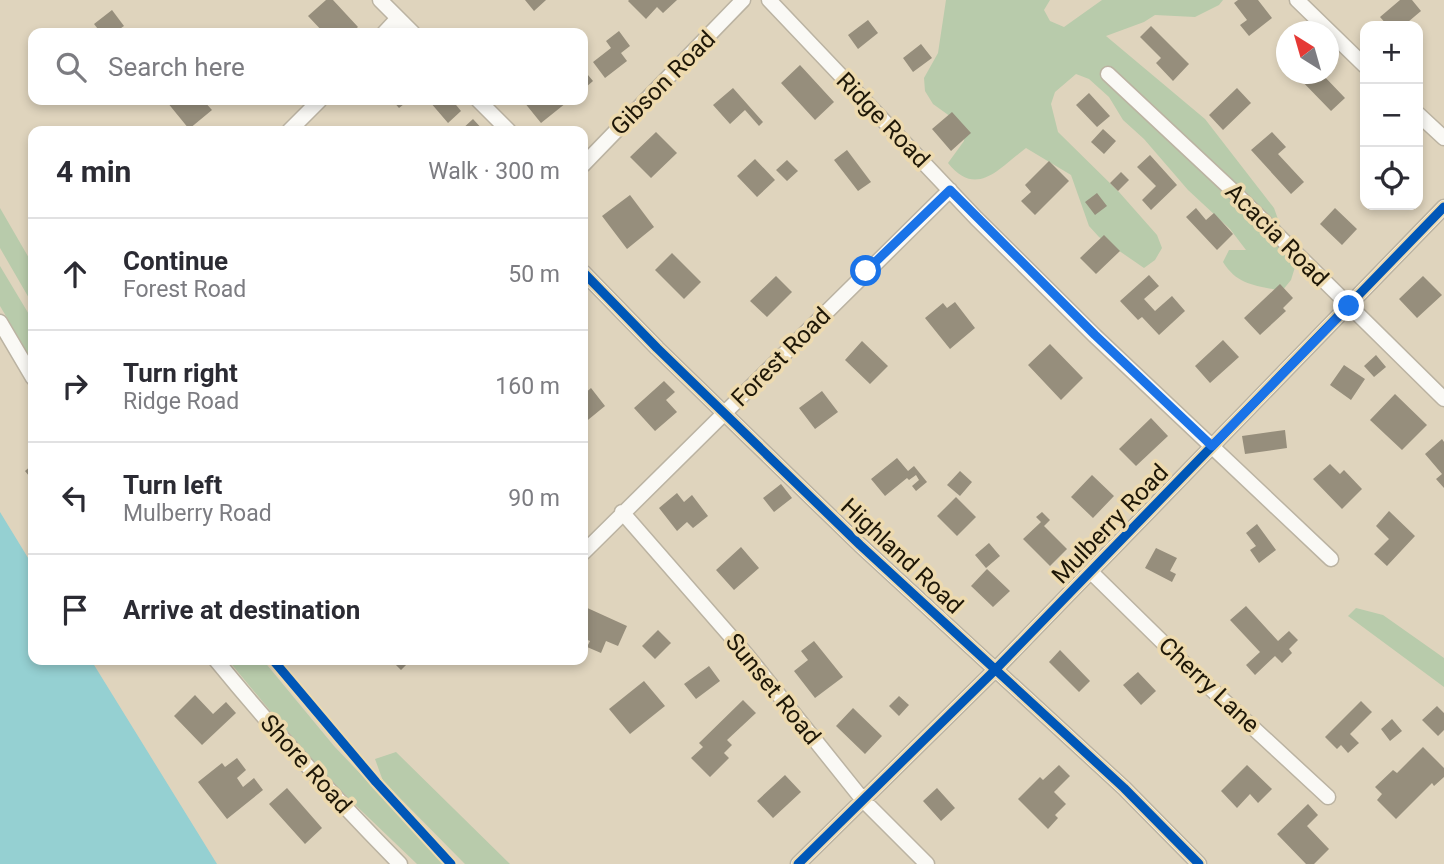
<!DOCTYPE html>
<html lang="en">
<head>
<meta charset="utf-8">
<style>
	body { margin:0; font-family:Roboto,sans-serif; background:#f2f2f3; color:#2b2b33 }
	.controls { position:absolute; right:21px; top:21px; display:grid; overflow:hidden; border-radius:14px; box-shadow:0 4px 10px #0003 }
	.controls button { width:63px; height:63px; display:grid; place-items:center; padding:0; border:0; border-bottom:2px solid #e1e1e2; background:#fff; color:#2b2b33; font:35px sans-serif }
	.compass { position:absolute; left:1276px; top:21px; width:63px; height:63px; border-radius:50%; background:#fff; box-shadow:0 4px 10px #0003; rotate:323deg }
	.stop { position:absolute; width:21px; height:21px; margin:-16px; border:5px solid #1a73e8; border-radius:50%; background:#fff }
	.stop.end { background:#1a73e8; border-color:#fff; box-shadow:0 2px 7px #0008 }
	.list { margin:0; padding:0; list-style:none }
	h2 { display:flex; justify-content:space-between; align-items:center; height:91px; margin:0; padding:0 28px; font-size:30px }
	h2 small { font-size:23px; font-weight:400; color:#7c7c81 }
	.list li { display:grid; grid-template-columns:46px 1fr auto; gap:21px; align-items:center; box-sizing:border-box; height:112px; padding:0 28px; border-top:2px solid #e1e1e2 }
	.list b { display:block; font-size:26px; white-space:nowrap }
	.list p { margin:0; font-size:23px; white-space:nowrap; color:#7c7c81 }
	.list em { font-size:23px; font-style:normal; color:#7c7c81 }
	.icon { flex:none; width:38px; height:38px; fill:none; stroke:currentColor; stroke-width:2; stroke-linecap:round; stroke-linejoin:round }
	.map { position:relative; flex:none; width:1444px; height:864px; overflow:hidden }
	.search { position:absolute; background:#fff; box-shadow:0 4px 10px #0003; left:28px; top:28px; width:560px; height:77px; display:flex; align-items:center; gap:18px; box-sizing:border-box; padding:0 24px; border-radius:14px; color:#7c7c81; font-size:26px }
	.panel { position:absolute; background:#fff; box-shadow:0 4px 10px #0003; left:28px; top:126px; width:560px; height:539px; border-radius:14px }
	.map>svg:first-child { display:block }
	.green { fill:#b8cbab }
	.water { fill:#95d0d2 }
	.building { fill:#968e7c }
	.lines { fill:none; stroke-linecap:round; stroke-linejoin:round }
	.street-casing { stroke:#bbb3a2; stroke-width:17 }
	.street { stroke:#faf9f5; stroke-width:14 }
	.cycleway-casing { stroke:#eddaaf; stroke-width:13 }
	.cycleway { stroke:#0057b8; stroke-width:9 }
	.route { stroke:#1a73e8; stroke-width:9 }
	.labels { text-anchor:middle; dominant-baseline:central; stroke-width:7; stroke-linejoin:round; paint-order:stroke }
	.street-label { font-size:24px; fill:#1e1707; stroke:#eddaaf }
</style>
</head>
<body>
<div class="map">
<svg width="1444" height="864" viewBox="0 0 1444 864">
	<rect width="100%" height="100%" fill="#dfd4bd"/>
	<!-- green -->
	<path class="green" d="M946,0H1050L1044,10L1050,21L1064,27L1102,0H1223L1219,5L1195,17L1155,15L1144,22L1106,36L1205,119L1274,208L1295,267L1291,280L1282,291C1256,285 1238,286 1223,262L1229,250H1246L1230,229L1188,190L1144,139L1123,120L1109,97L1089,79L1076,74L1055,92L1051,104L1058,132L1119,192L1157,235L1162,248L1155,260L1144,268L1099,237L1089,226L1071,175L1026,148C999,168 977,199 948,163L964,141L965,127L933,104L925,91L924,78L938,53Z
		M0,208L33,265V305L0,248Z
		M0,266L33,321V362L0,306Z
		M1356,608L1383,615L1444,658V687L1348,616Z
		M228,660H263L334,746L446,864H417L322,773Z
		M396,752L510,864H465L462,861L383,781L375,759Z"/>
	<!-- water -->
	<path class="water" d="M0,512L33,566V660H91L217,864H0Z"/>
	<!-- building -->
	<path class="building" d="M326,0H333L358,27L351,33H324L308,16Z
		M525,0H546L534,11Z
		M629,0H677L663,13L657,7L646,19L628,1Z
		M1238,0H1258L1272,18L1249,36L1240,25L1247,20L1234,3Z
		M1400,0H1412L1421,11L1408,22L1412,26H1388L1380,17Z
		M112,10L124,26L114,33H101L94,24Z
		M868,20L878,33L858,49L848,35Z
		M1151,26L1189,64L1173,81L1156,63L1161,58L1140,37Z
		M619,31L630,46L621,53L627,61L605,78L593,62L611,48L606,41Z
		M921,44L932,58L913,72L903,58Z
		M800,65L834,102L815,120L781,83Z
		M583,69L593,81L585,88L583,85Z
		M1300,74H1322L1345,98L1331,111L1297,76Z
		M733,88L763,122L759,126L745,110L730,124L713,105Z
		M1237,88L1251,103L1223,130L1209,115Z
		M1089,93L1110,116L1097,127L1076,105Z
		M169,100H203L212,110L189,129L167,102Z
		M392,100H409L399,108Z
		M433,100H452L461,111L448,123L430,102Z
		M526,100H564L566,103L541,123L524,102Z
		M952,112L971,133L951,151L932,129Z
		M473,119L484,131H460Z
		M1103,129L1116,141L1104,154L1091,142Z
		M656,132L677,153L651,178L630,157Z
		M1272,132L1286,147L1278,154L1304,182L1291,194L1251,150Z
		M847,150L871,182L858,191L834,160Z
		M1150,155L1177,185L1151,210L1142,200L1156,186L1137,167Z
		M755,159L775,180L757,197L737,176Z
		M787,160L798,171L787,181L776,170Z
		M1049,161L1069,181L1035,215L1021,201L1031,192L1025,185Z
		M1121,172L1129,180L1118,191L1110,183Z
		M1097,193L1107,206L1095,215L1085,202Z
		M630,195L654,227L627,249L602,216Z
		M1196,208L1206,220L1214,213L1233,234L1217,250L1186,217Z
		M1335,208L1357,229L1342,245L1320,224Z
		M1104,235L1120,251L1096,274L1080,258Z
		M672,253L701,282L684,299L655,270Z
		M1149,275L1159,286L1144,299L1155,311L1172,296L1185,311L1159,335L1142,317L1138,320L1120,301Z
		M776,276L792,292L767,317L750,301Z
		M1423,276L1442,295L1417,318L1399,299Z
		M1280,284L1293,298L1283,308L1286,311L1260,335L1244,318Z
		M955,302L975,328L950,349L925,318L943,303L947,308Z
		M1223,340L1239,357L1210,383L1195,366Z
		M862,341L888,366L870,384L845,360Z
		M1050,344L1083,378L1061,400L1028,365Z
		M1376,355L1386,367L1374,377L1364,366Z
		M1344,365L1365,379L1351,400L1330,385Z
		M664,381L675,392L666,400L677,412L655,431L634,408Z
		M591,388L605,406L583,424V395Z
		M822,391L838,412L815,429L799,408Z
		M1395,394L1427,425L1402,450L1370,420Z
		M1151,418L1168,436L1136,466L1119,449Z
		M1285,430L1287,448L1245,454L1242,436Z
		M1442,439L1444,442V488L1436,479L1442,474L1425,454Z
		M897,458L908,471L914,466L927,482L916,491L912,486L919,480L916,475L909,480L907,478L885,496L871,479Z
		M33,464V481L25,471Z
		M1330,464L1340,474L1344,470L1362,489L1342,509L1313,479Z
		M960,471L972,482L960,496L947,485Z
		M1092,475L1114,496L1093,518L1071,497Z
		M781,484L792,498L774,512L763,498Z
		M677,493L684,502L692,495L708,516L693,528L687,522L677,531L659,508Z
		M956,497L976,517L957,536L937,516Z
		M1389,511L1415,536L1387,566L1374,554L1389,539L1376,526Z
		M1042,512L1050,520L1044,526L1067,549L1050,566L1023,539L1041,522L1036,517Z
		M1257,524L1276,550L1259,563L1250,550L1256,546L1246,533Z
		M989,543L1000,556L986,568L975,555Z
		M741,547L759,568L734,590L716,570Z
		M1156,548L1177,558L1170,571L1176,574L1172,582L1145,568Z
		M987,569L1010,591L993,607L971,586Z
		M583,606L627,626L618,646L606,641L601,653L587,647L590,641L583,638Z
		M1246,606L1278,641L1289,631L1298,640L1289,649L1292,653L1282,663L1275,656L1255,675L1246,665L1260,652L1230,620Z
		M658,630L671,643L655,659L642,646Z
		M814,641L843,677L815,698L794,671L808,660L801,651Z
		M1060,650L1090,681L1079,692L1049,662Z
		M391,660H411L401,670Z
		M709,666L720,681L696,699L684,684Z
		M1138,672L1156,691L1141,705L1123,685Z
		M644,681L665,706L630,734L609,709Z
		M195,695L213,714L226,702L236,713L202,745L174,716Z
		M899,696L909,705L899,716L889,706Z
		M743,700L756,713L727,740L732,745L724,753L729,758L710,777L691,758L703,747L699,743Z
		M1361,701L1372,712L1350,734L1359,743L1348,753L1341,745L1337,749L1325,737Z
		M1437,706L1444,713V730L1438,736L1422,720Z
		M853,708L882,736L865,754L836,726Z
		M1392,719L1402,731L1390,741L1381,729Z
		M1423,747L1444,768V777L1434,786L1432,783L1396,819L1377,800L1382,794L1375,787L1393,770L1397,773Z
		M237,758L246,770L237,778L243,787L254,778L263,790L227,819L198,782L222,763L225,767Z
		M1059,765L1070,776L1054,792L1066,804L1055,815L1058,818L1048,829L1018,799L1040,777L1043,780Z
		M1247,765L1272,789L1258,803L1250,794L1237,808L1221,791Z
		M785,775L801,792L773,818L757,801Z
		M287,788L322,828L305,844L269,804Z
		M937,788L955,808L941,821L923,801Z
		M1308,804L1318,815L1307,826L1329,849L1314,864H1306L1277,834Z"/>
	<g class="lines">
		<defs>
			<path id="street" d="M380,0L413,33
				M769,0L976,218L1095,336L1331,559
				M1297,0L1365,66
				M384,33L398,18
				M1108,74L1232,190L1444,399
				M478,100L509,131
				M1418,114L1444,138
				M289,131L320,100
				M583,165L743,0
				M583,272L657,348L860,545L1124,788L1199,864
				M0,322L33,378
				M622,512L746,654L863,800L927,864
				M583,553L950,190
				M1091,572L1195,674L1328,797
				M216,660C274,731 335,798 400,864
				M798,864L995,670L1444,207"/>
		</defs>
		<!-- street casing -->
		<use href="#street" class="street-casing"/>
		<!-- street -->
		<use href="#street" class="street"/>
		<defs>
			<path id="cycleway" d="M583,272L657,348L860,545L1124,788L1199,864
				M273,660L376,782L451,864
				M798,864L995,670L1444,207"/>
		</defs>
		<!-- cycleway casing -->
		<use href="#cycleway" class="cycleway-casing"/>
		<!-- cycleway -->
		<use href="#cycleway" class="cycleway"/>
	</g>
	<g class="lines">
		<!-- route -->
		<path class="route" d="M866,271L950,190L1095,335L1212,446L1349,306"/>
	</g>
	<g class="labels">
		<!-- street labels -->
		<g class="street-label">
			<text transform="translate(663 83) rotate(-45)">Gibson Road</text>
			<text transform="translate(883 120) rotate(46)">Ridge Road</text>
			<text transform="translate(1277 235) rotate(45)">Acacia Road</text>
			<text transform="translate(781 357) rotate(-45)">Forest Road</text>
			<text transform="translate(1110 524) rotate(-46)">Mulberry Road</text>
			<text transform="translate(902 556) rotate(43)">Highland Road</text>
			<text transform="translate(1209 685) rotate(43)">Cherry Lane</text>
			<text transform="translate(773 689) rotate(51)">Sunset Road</text>
			<text transform="translate(306 764) rotate(48)">Shore Road</text>
		</g>
	</g>
</svg>
<div class="controls">
<button>+</button>
<button>−</button>
<button><svg class="icon" aria-label="locate" viewBox="0 0 24 24"><circle cx="12" cy="12" r="6"/><path d="M12 2v4M12 18v4M2 12h4M18 12h4"/></svg></button>
</div>
<svg class="compass" viewBox="-18 -18 36 36"><path d="M0-13l5 13h-10z" fill="#e53935"/><path d="M0 13l5-13h-10z" fill="#7c7c81"/></svg>
<div class="stop" style="left:866px;top:271px"></div>
<div class="stop end" style="left:1349px;top:306px"></div>
<div class="search"><svg class="icon" aria-label="search" viewBox="0 0 24 24"><circle cx="10" cy="10" r="6"/><path d="M15 15l6 6"/></svg>Search here</div>
<section class="panel">
<h2>4 min<small>Walk · 300 m</small></h2>
<ul class="list">
<li><svg class="icon" aria-label="ahead" viewBox="0 0 24 24"><path d="M12 20V5M6 11l6-6 6 6"/></svg><div><b>Continue</b><p>Forest Road</p></div><em>50 m</em></li>
<li><svg class="icon" aria-label="right" viewBox="0 0 24 24"><path d="M7 20v-9h11M14 6l5 5-5 5"/></svg><div><b>Turn right</b><p>Ridge Road</p></div><em>160 m</em></li>
<li><svg class="icon" aria-label="left" viewBox="0 0 24 24"><path d="M17 20v-9H6M10 6l-5 5 5 5"/></svg><div><b>Turn left</b><p>Mulberry Road</p></div><em>90 m</em></li>
<li><svg class="icon" aria-label="arrive" viewBox="0 0 24 24"><path d="M6 21V4h12l-3 4 3 4H6"/></svg><div><b>Arrive at destination</b></div></li>
</ul>
</section>
</div>
</body>
</html>
